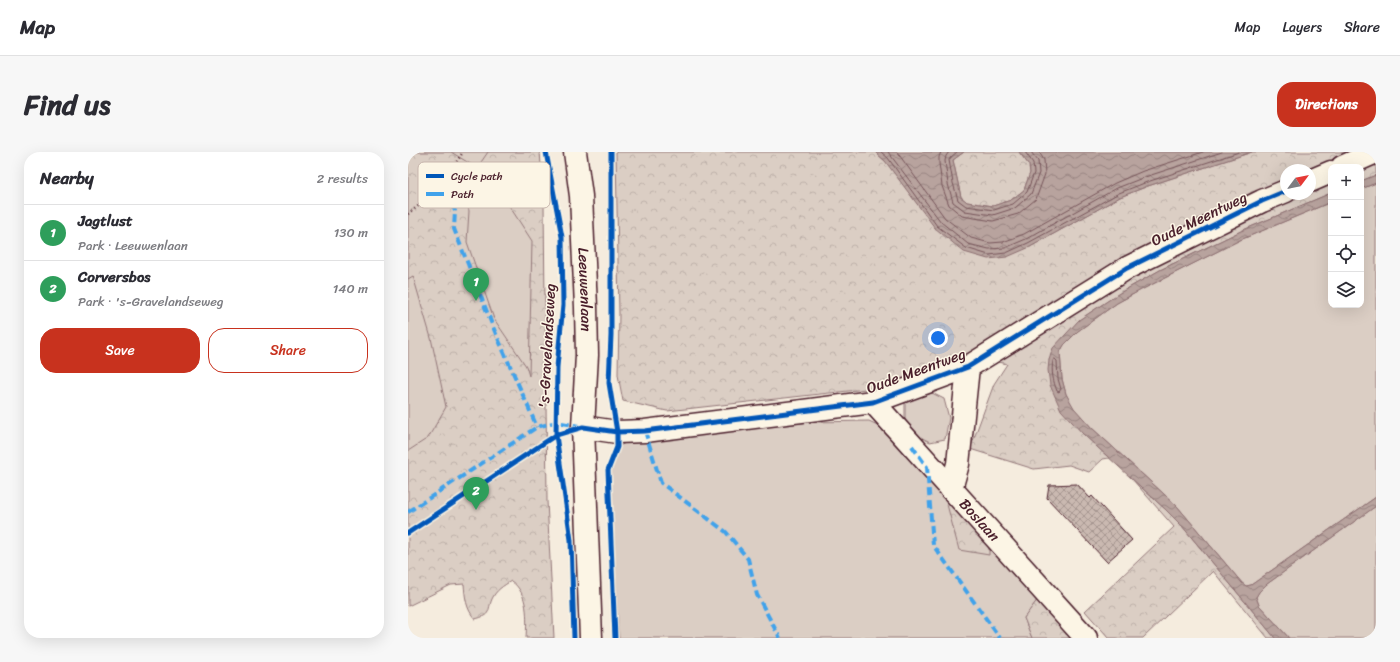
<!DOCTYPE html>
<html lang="en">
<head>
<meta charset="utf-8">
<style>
	body { margin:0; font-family:Sriracha,sans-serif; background:#f7f7f7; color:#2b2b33 }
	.controls { position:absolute; right:12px; top:12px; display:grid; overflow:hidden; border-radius:8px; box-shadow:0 4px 16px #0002 }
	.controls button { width:36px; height:36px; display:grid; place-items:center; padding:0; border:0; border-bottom:1px solid #e1e1e2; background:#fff; color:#2b2b33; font:20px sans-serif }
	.compass { position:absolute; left:872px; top:12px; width:36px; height:36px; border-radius:50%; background:#fff; box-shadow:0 4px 16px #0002; rotate:58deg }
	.you { position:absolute; left:530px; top:186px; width:14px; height:14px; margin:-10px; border:3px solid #fff; border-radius:50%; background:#1a73e8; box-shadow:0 0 0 6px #1a73e833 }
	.badge { display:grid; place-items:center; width:26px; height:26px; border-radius:50%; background:#c8321e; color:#fff; font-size:13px; font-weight:700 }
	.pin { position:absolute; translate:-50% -33px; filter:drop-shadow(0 1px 2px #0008) }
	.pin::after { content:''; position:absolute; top:21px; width:14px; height:12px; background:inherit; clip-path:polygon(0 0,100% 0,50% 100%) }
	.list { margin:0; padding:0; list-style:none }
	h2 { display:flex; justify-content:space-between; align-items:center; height:52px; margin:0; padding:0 16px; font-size:17px }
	h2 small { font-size:13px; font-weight:400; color:#7c7c81 }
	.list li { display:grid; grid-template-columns:26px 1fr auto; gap:12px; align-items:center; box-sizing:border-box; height:56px; padding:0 16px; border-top:1px solid #e1e1e2 }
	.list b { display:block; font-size:15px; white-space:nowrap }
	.list p { margin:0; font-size:13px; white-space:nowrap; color:#7c7c81 }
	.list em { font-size:13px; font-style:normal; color:#7c7c81 }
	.actions { display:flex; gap:8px; padding:12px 16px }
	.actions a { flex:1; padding:9px 0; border:1px solid #c8321e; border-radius:16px; text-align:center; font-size:14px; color:#c8321e }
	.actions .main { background:#c8321e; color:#fff }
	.icon { flex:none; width:22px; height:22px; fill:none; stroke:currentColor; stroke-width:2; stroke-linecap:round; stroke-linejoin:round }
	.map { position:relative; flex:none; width:968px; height:486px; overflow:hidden; border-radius:16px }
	header { display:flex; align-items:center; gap:24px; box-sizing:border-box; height:56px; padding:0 20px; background:#fff; border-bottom:1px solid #e1e1e2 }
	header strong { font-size:19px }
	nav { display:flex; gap:22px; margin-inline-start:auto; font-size:14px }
	.intro { display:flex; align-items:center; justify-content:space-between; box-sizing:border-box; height:96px; padding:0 24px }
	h1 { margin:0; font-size:28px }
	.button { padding:10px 18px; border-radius:16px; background:#c8321e; color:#fff; font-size:14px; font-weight:700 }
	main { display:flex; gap:24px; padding:0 24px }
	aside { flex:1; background:#fff; border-radius:16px; box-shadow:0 4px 16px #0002 }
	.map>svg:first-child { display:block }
	.green { fill:#dbcec4; stroke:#927678 }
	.forest { fill:url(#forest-crowns); stroke:#927678; fill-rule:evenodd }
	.water { fill:url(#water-waves); stroke:#8c6e70 }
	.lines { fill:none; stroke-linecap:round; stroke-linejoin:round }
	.shore { stroke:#765459; stroke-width:1 }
	.building { fill:url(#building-cross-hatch); stroke:#4a1f2b }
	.minor-casing { stroke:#4a1f2b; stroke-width:25 }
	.path { stroke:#4a1f2b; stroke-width:2.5; stroke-dasharray:1 3; stroke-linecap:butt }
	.minor { stroke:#fcf5e5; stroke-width:22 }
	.quiet { stroke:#40a2eb; stroke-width:4; stroke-dasharray:8 4; stroke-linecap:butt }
	.cycleway-casing { stroke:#fcf5e5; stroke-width:8 }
	.cycleway { stroke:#0057b8; stroke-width:5 }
	.labels { text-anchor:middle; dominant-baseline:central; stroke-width:3; stroke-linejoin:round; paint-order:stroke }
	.street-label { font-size:15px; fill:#4a1f2b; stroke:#fcf5e5 }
	.key { fill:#fcf5e5; stroke:#c7b5ad; stroke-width:1 }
	.key-label { font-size:11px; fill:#4a1f2b }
</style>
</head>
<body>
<header>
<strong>Map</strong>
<nav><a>Map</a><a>Layers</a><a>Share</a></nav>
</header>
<div class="intro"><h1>Find us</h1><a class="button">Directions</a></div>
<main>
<aside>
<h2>Nearby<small>2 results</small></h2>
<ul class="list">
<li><span class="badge" style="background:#2e9e5b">1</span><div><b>Jagtlust</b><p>Park · Leeuwenlaan</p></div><em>130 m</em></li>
<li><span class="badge" style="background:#2e9e5b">2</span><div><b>Corversbos</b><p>Park · 's-Gravelandseweg</p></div><em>140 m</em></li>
</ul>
<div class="actions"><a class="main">Save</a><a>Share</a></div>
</aside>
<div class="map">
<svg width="968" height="486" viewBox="0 0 968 486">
	<defs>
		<pattern id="forest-crowns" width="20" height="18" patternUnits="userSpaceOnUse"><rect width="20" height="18" fill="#dbcec4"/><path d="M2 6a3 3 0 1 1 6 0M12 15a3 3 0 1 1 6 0" fill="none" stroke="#bdb0a9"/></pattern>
		<pattern id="water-waves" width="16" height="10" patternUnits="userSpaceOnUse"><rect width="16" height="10" fill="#b8a39e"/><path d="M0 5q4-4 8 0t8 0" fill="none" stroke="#988481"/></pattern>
		<pattern id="building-cross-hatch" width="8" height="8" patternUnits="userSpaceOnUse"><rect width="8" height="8" fill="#cab9b1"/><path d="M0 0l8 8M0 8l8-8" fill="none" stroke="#a69690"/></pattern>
	</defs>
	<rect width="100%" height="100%" fill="#f5ecde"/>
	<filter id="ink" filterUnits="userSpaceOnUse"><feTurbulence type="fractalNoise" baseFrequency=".025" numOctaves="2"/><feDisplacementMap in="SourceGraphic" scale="8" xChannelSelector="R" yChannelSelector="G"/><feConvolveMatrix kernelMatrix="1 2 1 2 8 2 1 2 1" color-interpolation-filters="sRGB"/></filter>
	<g filter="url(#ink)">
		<!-- green -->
		<path class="green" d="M0,0H132L135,244L0,333Z
			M968,31V345L843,433L838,434L834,431L769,354L684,276L666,257L658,242L654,227L652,200L656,193L670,179L709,151L733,138L832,88L923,50V153H953V37Z
			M524,241L536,247L541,266L537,287L522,290L497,277V249Z
			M461,269L478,277L630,447L616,466L624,486H211L202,328L206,297L219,290L403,270Z
			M968,354V486H881L851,453L848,445L851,440L859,432Z"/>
		<!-- forest -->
		<path class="forest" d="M0,0H43L69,16L80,0H132L136,53L139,349L146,486H118C119,467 121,441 103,429C95,434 88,438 84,447C79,459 84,463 67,467C58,457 57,445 56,432L43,433L0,454V299L20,286L38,255L23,186L5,124L0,127ZM69,16L78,18L124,89L121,224L118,214L86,167L59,90L61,59L56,38Z
			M208,0H467L477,9L622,95L712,45L740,34L844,0H968V23L953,29V15H923V41L833,79L752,118L710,142L671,168L641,208L675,282L701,306L695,307L681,320L661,313L626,317L562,297L586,232L599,212L563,203L549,210L467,236L259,259L215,249L210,223L211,162ZM878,18H902V42H878Z
			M556,0H611L621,13L622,21L616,38L603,48L585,54L559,50L553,45L545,8Z
			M724,327L757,357L774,374L867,486H860L805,419L735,486H701L677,459L766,375Z
			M536,341L581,390V403L551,398Z
			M630,447L664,486H624L616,466Z"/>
		<!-- water -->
		<path class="water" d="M467,0H556L545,8L553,45L559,50L585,54L603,48L616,38L622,21L621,13L611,0H844L740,34L712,45L622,95L599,105L580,107L556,100L527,76L477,9Z
			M968,23V31L953,37V29Z
			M923,41V50L832,88L733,138L709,151L670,179L656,193L652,200L654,227L658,242L666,256L684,276L769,354L834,431L838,434L843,433L968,345V354L859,432L851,440L848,445L851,453L881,486H867L774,374L757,357L675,282L653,258L642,233L640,218L641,208L645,196L671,168L710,142L752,118L833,79Z"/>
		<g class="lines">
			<!-- shore -->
			<path class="shore" d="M473,0L480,6L529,74L558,96L581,103L598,101L620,91L711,41L739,30L831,0
				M480,0L533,70L560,92L581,97L597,96L618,87L709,36L737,25L814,0
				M489,0L537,66L563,86L582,91L595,90L616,82L707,31L735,19L795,0
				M533,0L531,5V11L534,34L541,53L554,64L585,69L610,62L628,47L637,22L636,8L631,0
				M541,0L538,4L537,9L540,32L545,50L557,59L585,63L607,56L623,42L631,21L630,9L623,0
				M549,0L543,5L541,8L545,31L550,48L558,54L586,58L605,52L619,40L626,21L625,11L617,0
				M647,207L649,209L650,227L653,237L651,240L649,239C645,229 643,219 645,209Z"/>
		</g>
		<!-- building -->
		<path class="building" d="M669,332L682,346L684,344L724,388L699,410L639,346L641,333Z"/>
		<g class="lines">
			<defs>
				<g id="minor">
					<path id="s1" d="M167,0L173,44L178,155L179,203L175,275L183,486"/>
					<path d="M934,15L968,0"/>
					<path d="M902,29L923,20"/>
					<path id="s2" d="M465,250L678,486"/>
					<path d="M175,275L209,280L237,279L465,250L560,215L719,116L854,49L878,39"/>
					<path d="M543,337L550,312L560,215"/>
				</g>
			</defs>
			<!-- minor casing -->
			<use href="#minor" class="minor-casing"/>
			<!-- path -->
			<path class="path" d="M0,62L14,51L36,29L55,0"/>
			<!-- minor -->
			<use href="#minor" class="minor"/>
			<!-- quiet -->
			<path class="quiet" d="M36,29L47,59L46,77L85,175L129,275
				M237,279L253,331L318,380L340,407L349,443L372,486
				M504,294L519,315L525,393L592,486
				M0,360L129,275L148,270L171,274"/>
			<defs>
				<path id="cycleway" d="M138,0L154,85L155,153L149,215L148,283L163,388L166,486
					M203,0V183L201,231L209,280V295L200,318L207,486
					M0,381L148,283L175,275L209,280L237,279L465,250L560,215L719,116L854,49L878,39"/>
			</defs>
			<!-- cycleway casing -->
			<use href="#cycleway" class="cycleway-casing"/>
			<!-- cycleway -->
			<use href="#cycleway" class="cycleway"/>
		</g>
	</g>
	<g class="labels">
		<!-- street labels -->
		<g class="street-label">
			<text transform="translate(791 67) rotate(-26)">Oude Meentweg</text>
			<text stroke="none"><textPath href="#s1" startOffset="138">Leeuwenlaan</textPath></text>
			<text transform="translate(139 194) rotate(-87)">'s-Gravelandseweg</text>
			<text transform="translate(508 219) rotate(-20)">Oude Meentweg</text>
			<text stroke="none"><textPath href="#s2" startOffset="159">Boslaan</textPath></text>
		</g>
	</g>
	<!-- legend -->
	<rect x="10" y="10" width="132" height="46" rx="6" class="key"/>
	<rect x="18" y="22" width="18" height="4" fill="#0057b8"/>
	<rect x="18" y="40" width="18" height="4" fill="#40a2eb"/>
	<g class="key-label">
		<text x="43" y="28">Cycle path</text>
		<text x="43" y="46">Path</text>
	</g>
</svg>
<div class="controls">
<button>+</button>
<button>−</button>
<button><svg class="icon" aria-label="locate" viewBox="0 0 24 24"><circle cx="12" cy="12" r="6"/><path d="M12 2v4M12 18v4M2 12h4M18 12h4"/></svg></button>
<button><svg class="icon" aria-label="layers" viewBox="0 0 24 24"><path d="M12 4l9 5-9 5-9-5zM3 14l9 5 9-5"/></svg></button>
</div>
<svg class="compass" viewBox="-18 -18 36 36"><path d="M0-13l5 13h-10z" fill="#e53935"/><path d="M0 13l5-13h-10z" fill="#7c7c81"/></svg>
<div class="you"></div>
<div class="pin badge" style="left:68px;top:149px;background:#2e9e5b">1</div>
<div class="pin badge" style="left:68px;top:358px;background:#2e9e5b">2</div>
</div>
</main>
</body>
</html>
